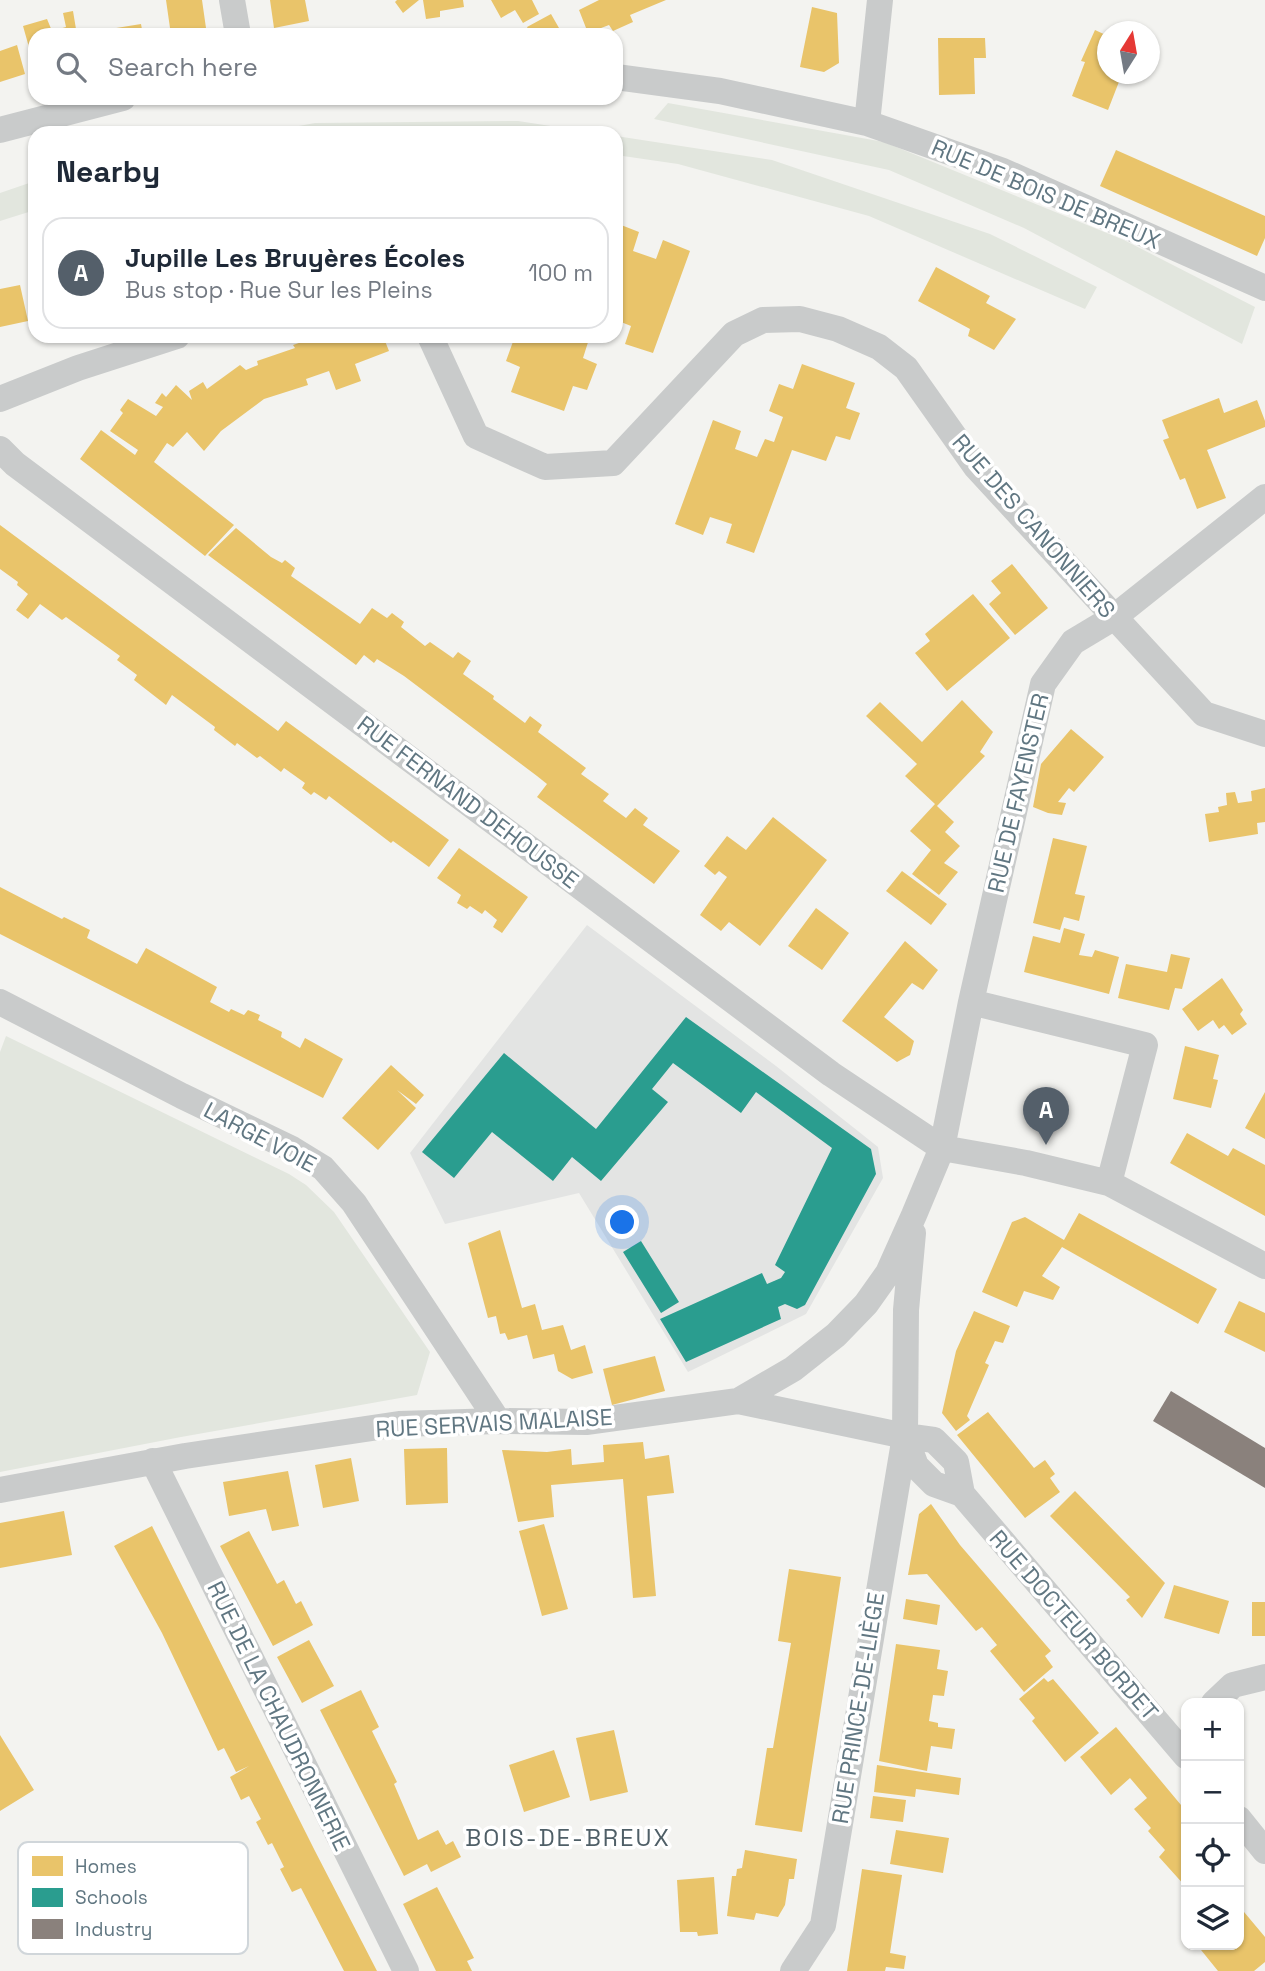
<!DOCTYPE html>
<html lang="en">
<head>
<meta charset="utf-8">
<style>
	body { margin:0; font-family:"Space Grotesk",sans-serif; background:#f2f2f3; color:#1f2937 }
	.controls { position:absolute; right:21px; bottom:21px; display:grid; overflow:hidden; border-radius:14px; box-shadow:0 2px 5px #0004 }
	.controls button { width:63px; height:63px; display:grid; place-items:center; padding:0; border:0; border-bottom:2px solid #e0e1e3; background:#fff; color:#1f2937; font:35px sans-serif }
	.compass { position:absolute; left:1097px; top:21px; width:63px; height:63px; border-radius:50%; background:#fff; box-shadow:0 2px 5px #0004; rotate:11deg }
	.you { position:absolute; left:623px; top:1223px; width:24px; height:24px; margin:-18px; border:5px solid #fff; border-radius:50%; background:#1a73e8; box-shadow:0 0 0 10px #1a73e833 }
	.badge { display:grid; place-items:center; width:46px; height:46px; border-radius:50%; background:#545f6a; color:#fff; font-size:23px; font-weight:700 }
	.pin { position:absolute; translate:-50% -58px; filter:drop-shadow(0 2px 4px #0008) }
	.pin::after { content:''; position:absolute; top:37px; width:24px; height:21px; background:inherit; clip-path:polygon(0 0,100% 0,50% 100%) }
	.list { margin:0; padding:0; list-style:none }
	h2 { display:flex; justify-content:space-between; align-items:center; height:91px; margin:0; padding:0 28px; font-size:30px }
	h2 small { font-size:23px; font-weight:400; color:#747a83 }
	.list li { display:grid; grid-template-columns:46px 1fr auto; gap:21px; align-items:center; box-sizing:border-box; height:112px; margin:0 14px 14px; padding:0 14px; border:2px solid #e0e1e3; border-radius:21px }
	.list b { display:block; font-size:26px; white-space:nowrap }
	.list p { margin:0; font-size:23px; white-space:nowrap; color:#747a83 }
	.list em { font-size:23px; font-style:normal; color:#747a83 }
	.icon { flex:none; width:38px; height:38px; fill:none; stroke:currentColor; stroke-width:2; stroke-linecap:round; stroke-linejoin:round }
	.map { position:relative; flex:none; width:1265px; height:1971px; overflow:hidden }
	.search { position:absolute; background:#fff; box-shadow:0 2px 5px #0004; left:28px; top:28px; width:595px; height:77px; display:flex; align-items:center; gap:18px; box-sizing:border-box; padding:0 24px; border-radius:21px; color:#747a83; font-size:26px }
	.panel { position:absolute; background:#fff; box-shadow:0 2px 5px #0004; left:28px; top:126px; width:595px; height:217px; border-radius:21px }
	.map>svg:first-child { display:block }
	.built { fill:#e3e4e3 }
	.green { fill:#e2e6de }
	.homes { fill:#e9c46a }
	.schools { fill:#2a9d8f }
	.industry { fill:#8a817c }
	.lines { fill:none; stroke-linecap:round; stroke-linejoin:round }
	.street { stroke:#c9cbcb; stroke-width:26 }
	.labels { text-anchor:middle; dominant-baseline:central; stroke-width:7; stroke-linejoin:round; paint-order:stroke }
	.street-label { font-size:23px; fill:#617782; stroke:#fff }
	.neighbourhood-label { font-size:24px; letter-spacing:2px; fill:#4f5f67; stroke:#fff }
	.key { fill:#fff; stroke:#d0d6da; stroke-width:2 }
	.key-label { font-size:19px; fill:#617782 }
</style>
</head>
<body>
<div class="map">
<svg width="1265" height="1971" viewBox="0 0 1265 1971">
	<rect width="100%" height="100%" fill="#f3f3f0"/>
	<!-- built -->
	<path class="built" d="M587,925L776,1066L878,1147L883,1178L806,1314L688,1372L579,1193L445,1224L410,1153Z"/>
	<!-- green -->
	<path class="green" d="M668,103L884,142L1124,240L1255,307L1242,344L1024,228L889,170L654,119Z
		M518,121L596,133H261L315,123Z
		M616,136L772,160L990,234L1097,287L1085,309L869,216L678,164L616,155Z
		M35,181V210L0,221V193Z
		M6,1036L289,1174L306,1185L334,1212L430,1352L417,1395L181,1437L0,1472V1052Z"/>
	<!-- homes -->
	<path class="homes" d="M166,0H202L207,35H171Z
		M270,0H305L309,21L274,28Z
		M397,0H419L403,13L395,2Z
		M423,0H463L464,7L440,11V17L426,19Z
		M491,0H532L539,14L523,23L515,10L501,18Z
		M599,0H666L630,15L633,22L613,31L609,25L588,33L579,10Z
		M812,7L837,13L839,63L824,72L800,67Z
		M73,11L77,35H35L34,65L23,26L47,19L52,31L66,27L63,13Z
		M551,14L563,35H531L527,27Z
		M141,24L143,35H105L104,30Z
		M1095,30L1108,36V74H1122L1108,110L1072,96L1085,62L1081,61Z
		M938,38H985L986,58H974L975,94L939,95Z
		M17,45L25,74L0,82V51Z
		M1116,150L1265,216V238L1257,256L1100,186Z
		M616,223L639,232L633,251L656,259L663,240L690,251L653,353L625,344L631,326L616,320Z
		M936,267L990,296L986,303L1016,319L994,350L968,336L970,329L918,301Z
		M20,285L28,321L0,327V289Z
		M319,336H383L389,351L355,364L361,381L336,390L329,371L306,379L308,385L264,399L221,431L204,451L187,432L173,447L167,443L154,462L234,525L205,556L80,459L101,430L135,455L138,450L110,431L123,413L120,410L128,399L156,416L163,407L155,403L162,393L166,397L176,385L192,400L189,391L203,382L207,389L240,365L246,370L258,365L257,361L295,348L293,345Z
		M515,336L530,339L531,336H590L583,358L597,364L587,390L573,386L564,411L511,392L520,367L506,361Z
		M802,364L855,383L846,408L860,413L850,440L836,436L826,461L792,450L754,553L726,543L732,524L710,517L703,535L675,524L713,420L741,431L735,449L757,457L765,439L774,442L783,417L769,411L779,384L793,389Z
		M1219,398L1224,413L1257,400L1265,421V427L1207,450L1226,498L1197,509L1185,478L1180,480L1163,440L1169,438L1162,420Z
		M0,525L278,731L286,721L449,840L429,867L393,841L391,843L329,796L326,800L314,792L311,795L302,788L305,783L284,768L281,772L260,756L257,758L237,743L235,746L214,730L215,727L172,695L166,705L134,680L137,675L117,660L120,656L66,617L62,620L40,604L28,619L16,610L28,594L17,585L18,582L0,569Z
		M236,528L271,557L282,563L285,560L295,568L291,576L360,624L372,608L387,618L392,613L404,622L401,627L425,646L430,642L453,658L458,652L471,661L463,674L494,696L493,699L525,723L530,716L542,725L538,732L586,768L581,774L609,794L603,801L626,818L635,808L648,818L643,825L680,851L654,884L537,797L547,784L537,776L404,676L377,659L374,663L364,655L356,665L208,555Z
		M1012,564L1048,608L1015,635L989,604L1001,593L991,581Z
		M973,594L1010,638L947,691L915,653L930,641L925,634Z
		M962,700L993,732L980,752L985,756L937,806L954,822L945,832L960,846L944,863L958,872L939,895L912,874L931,850L910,831L935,804L905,776L917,764L866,716L880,702L922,742Z
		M1071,729L1104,757L1074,792L1069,788L1058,802L1066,803L1062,815L1048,813L1033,807L1041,764Z
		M1265,788V822L1257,823L1258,834L1209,842L1205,814L1219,812L1218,807L1227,805L1226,793L1235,792L1238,803L1252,801L1251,791Z
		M773,817L827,860L760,946L729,922L721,931L700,915L727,877L719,871L715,875L704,866L727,836L746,850Z
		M1053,838L1087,846L1075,894L1085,896L1079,921L1064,917L1060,930L1033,923Z
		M459,848L528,897L502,933L493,927L497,920L485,910L482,914L470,906L467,909L457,903L461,895L437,878Z
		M902,871L947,904L931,925L886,891Z
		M0,887L62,919L64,917L90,930L87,938L137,964L146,948L217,987L210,1002L229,1012L231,1009L244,1015L248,1010L260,1015L258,1020L282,1032L281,1037L300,1048L305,1038L343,1059L323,1098L0,934Z
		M816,908L849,933L822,970L788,946Z
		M1064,928L1085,934L1079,955L1092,957L1095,950L1119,957L1109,994L1024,972L1033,936L1060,943Z
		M905,941L938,970L923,990L912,983L884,1017L914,1041L910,1055L897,1062L842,1021Z
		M1171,954L1190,958L1182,989L1175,988L1169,1010L1118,998L1126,964L1167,972Z
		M1222,978L1243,1010L1240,1014L1247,1024L1232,1035L1224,1025L1219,1029L1213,1020L1198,1031L1182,1009Z
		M1185,1046L1219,1055L1213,1079L1218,1080L1211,1108L1173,1099Z
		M391,1065L424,1095L416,1104L397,1090L416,1108L378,1150L342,1118Z
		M1265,1092V1139L1245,1128Z
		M1187,1133L1228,1156L1233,1148L1265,1165V1216L1170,1163Z
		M1079,1213L1217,1289L1198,1324L1062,1247L1042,1276L1060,1287L1053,1300L1024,1291L1017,1307L982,1292L1012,1222L1025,1217L1064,1240Z
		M500,1230L522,1308L535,1304L542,1330L563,1325L571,1350L585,1345L593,1373L572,1379L558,1371L554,1354L533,1359L527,1335L508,1340L505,1333L500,1334L496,1316L488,1318L468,1243Z
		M1239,1301L1265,1313V1352L1224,1332Z
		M974,1311L1010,1326L1003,1343L995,1341L985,1363L989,1365L967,1416L970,1420L956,1431L942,1413L956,1351Z
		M655,1356L665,1391L612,1405L603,1369Z
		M988,1412L1034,1468L1045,1460L1055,1474L1050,1478L1060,1492L1025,1518L957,1435Z
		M643,1442L645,1459L669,1455L674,1493L647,1496L656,1596L633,1598L623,1479L551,1485L554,1517L518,1522L502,1450L547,1452L571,1449L572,1465L604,1462L603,1445Z
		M447,1448L448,1503L406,1505L404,1449Z
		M351,1458L359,1501L323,1508L315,1465Z
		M288,1471L299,1526L272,1531L266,1509L229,1516L223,1482Z
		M1075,1491L1165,1583L1142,1618L1126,1600L1130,1597L1050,1516Z
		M931,1504L960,1545L1051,1651L1045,1656L1053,1667L1024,1692L990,1651L997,1645L982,1627L976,1631L927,1574L908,1575L919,1514Z
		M64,1511L72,1555L0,1568V1523Z
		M544,1524L568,1609L542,1616L519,1531Z
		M152,1526L315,1851L377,1971H344L301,1888L292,1892L280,1869L284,1867L272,1843L268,1845L256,1822L261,1819L249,1796L241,1800L230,1777L249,1766L236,1772L224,1748L218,1751L162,1633L114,1546Z
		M249,1531L277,1584L284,1580L296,1604L301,1601L313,1625L273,1646L220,1546Z
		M789,1569L841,1577L802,1832L755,1825L767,1748H773L791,1643L778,1641Z
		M1174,1585L1229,1601L1219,1634L1164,1618Z
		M906,1599L940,1605L937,1625L903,1619Z
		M1252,1602H1265V1636H1252Z
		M309,1640L334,1686L302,1703L277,1657Z
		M896,1644L940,1650L937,1669L948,1671L944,1696L933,1695L929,1721L938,1723V1727L955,1729L952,1749L931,1746L927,1771L879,1761Z
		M1044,1678L1048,1682L1053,1679L1099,1733L1065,1762L1032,1721L1035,1718L1019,1699Z
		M361,1690L379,1727L372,1731L397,1782L394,1784L418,1840L438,1830L446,1845L453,1841L461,1857L431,1872L427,1864L404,1876L320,1710Z
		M1116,1727L1186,1811V1887L1159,1857L1165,1850L1148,1831L1151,1828L1134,1809L1147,1798L1130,1778L1111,1795L1080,1757Z
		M614,1730L628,1792L590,1801L576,1738Z
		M0,1735L34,1790L0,1811Z
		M554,1750L570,1797L524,1812L509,1765Z
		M877,1765L961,1778L959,1795L916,1789L915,1797L874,1792Z
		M873,1796L906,1800L903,1822L870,1818Z
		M896,1830L949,1838L943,1873L890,1864Z
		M745,1850L797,1859L794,1879H789L785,1905L778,1917L756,1913L754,1920L727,1916L732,1876H736L737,1869L742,1868Z
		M862,1869L902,1875L890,1953L906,1956L904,1969L886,1967L885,1971H847Z
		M714,1877L718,1934L698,1936L697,1932H680L677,1880Z
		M437,1887L474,1958L467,1961L472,1971H436L403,1904Z
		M1239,1906L1265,1937V1962L1254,1971H1218L1197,1945H1239Z"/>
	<!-- schools -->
	<path class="schools" d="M686,1017L871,1149L876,1174L805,1305L797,1309L785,1304L778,1307L781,1319L686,1362L660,1319L762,1273L767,1284L781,1278L785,1272L775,1265L832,1148L756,1092L741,1113L673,1063L652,1089L668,1102L601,1181L572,1157L553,1181L492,1132L454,1178L422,1152L504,1053L596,1129Z
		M641,1241L679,1302L661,1313L623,1252Z"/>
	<!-- industry -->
	<path class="industry" d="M1171,1391L1265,1448V1488L1153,1421Z"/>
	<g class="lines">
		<!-- street -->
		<path class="street" d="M232,0L238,35
			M616,77L720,91L867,123L1003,171L1265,288
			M867,123L880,0
			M0,130L123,98
			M430,336L476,436L545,467L613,463L734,334L763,320L800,319L838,329L879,347L906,368L976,467L1204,714L1265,734
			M0,399L78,368L177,336
			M0,449L15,464L831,1074L942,1148L1026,1163L1109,1183L1265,1266
			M0,1002L182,1096L292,1149L323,1168L354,1203L498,1421
			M971,1002L1145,1045L1109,1183
			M738,1401L793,1369L836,1335L866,1304L888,1273L914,1215L942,1148L971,1002L1043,684L1073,642L1113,618L1265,497
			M905,1436L916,1466L934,1484L962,1494
			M153,1461L406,1971
			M0,1490L185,1456L399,1424L498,1421L586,1422L738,1401L905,1436L934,1440L956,1462L962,1494L1186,1756
			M1214,1703L1233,1685L1265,1677
			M1239,1819L1265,1851
			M793,1971L823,1925L905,1436L906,1310L913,1233"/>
	</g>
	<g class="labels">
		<!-- street labels -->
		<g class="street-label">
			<text transform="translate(1046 194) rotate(23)">RUE DE BOIS DE BREUX</text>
			<text transform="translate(1034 526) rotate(49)">RUE DES CANONNIERS</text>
			<text transform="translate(1018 793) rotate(-77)">RUE DE FAYENSTER</text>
			<text transform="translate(468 802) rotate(37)">RUE FERNAND DEHOUSSE</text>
			<text transform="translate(260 1137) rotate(28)">LARGE VOIE</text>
			<text transform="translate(494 1423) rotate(-3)">RUE SERVAIS MALAISE</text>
			<text transform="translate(1074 1625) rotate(49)">RUE DOCTEUR BORDET</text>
			<text transform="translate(858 1708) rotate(-81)">RUE PRINCE-DE-LIÈGE</text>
			<text transform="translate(279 1716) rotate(64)">RUE DE LA CHAUDRONNERIE</text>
		</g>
		<!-- neighbourhood labels -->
		<g class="neighbourhood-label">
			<text x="568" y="1837">BOIS-DE-BREUX</text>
		</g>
	</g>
	<!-- legend -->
	<rect x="18" y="1842" width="230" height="112" rx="10" class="key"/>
	<rect x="32" y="1856" width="31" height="20" fill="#e9c46a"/>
	<rect x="32" y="1888" width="31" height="19" fill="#2a9d8f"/>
	<rect x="32" y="1919" width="31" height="20" fill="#8a817c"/>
	<g class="key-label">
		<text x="75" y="1873">Homes</text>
		<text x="75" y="1904">Schools</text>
		<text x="75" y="1936">Industry</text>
	</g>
</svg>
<div class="controls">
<button>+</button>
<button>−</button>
<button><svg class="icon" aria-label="locate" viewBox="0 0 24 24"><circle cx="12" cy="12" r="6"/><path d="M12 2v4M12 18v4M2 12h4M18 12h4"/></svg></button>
<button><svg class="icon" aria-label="layers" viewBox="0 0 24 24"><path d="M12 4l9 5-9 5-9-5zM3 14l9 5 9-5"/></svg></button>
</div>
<svg class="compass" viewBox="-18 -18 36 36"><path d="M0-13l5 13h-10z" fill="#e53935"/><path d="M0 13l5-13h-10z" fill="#747a83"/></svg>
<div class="you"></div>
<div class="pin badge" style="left:1046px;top:1145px">A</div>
<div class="search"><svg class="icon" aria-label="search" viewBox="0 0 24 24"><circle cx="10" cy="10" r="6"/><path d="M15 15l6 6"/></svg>Search here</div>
<section class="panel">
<h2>Nearby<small></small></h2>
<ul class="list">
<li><span class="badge">A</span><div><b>Jupille Les Bruyères Écoles</b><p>Bus stop · Rue Sur les Pleins</p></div><em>100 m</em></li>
</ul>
</section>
</div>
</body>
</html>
